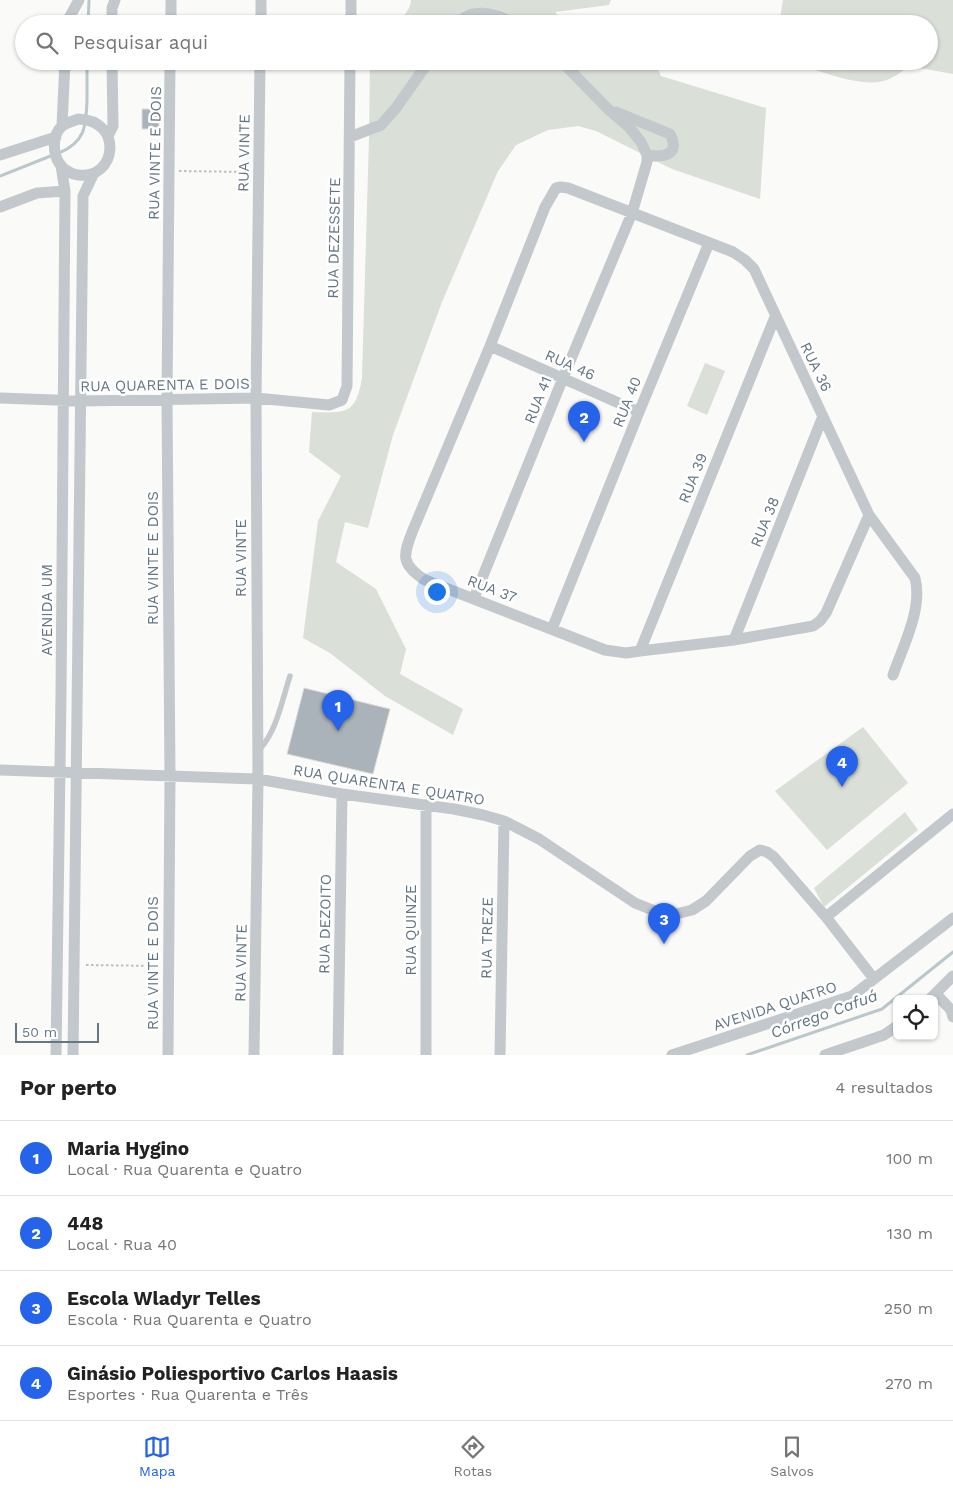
<!DOCTYPE html>
<html lang="pt">
<head>
<meta charset="utf-8">
<style>
	body { margin:0; font-family:"Work Sans",sans-serif; background:#f2f2f2; color:#222 }
	.controls { position:absolute; right:15px; bottom:15px; display:grid; overflow:hidden; border-radius:8px; box-shadow:0 1px 4px #0004 }
	.controls button { width:45px; height:45px; display:grid; place-items:center; padding:0; border:0; border-bottom:1px solid #e0e0e0; background:#fff; color:#222; font:25px sans-serif }
	.scale { position:absolute; left:15px; bottom:12px; width:84px; box-sizing:border-box; padding-left:5px; border:2px solid #657683; border-top:0; font-size:14px; line-height:18px; white-space:nowrap; color:#657683; -webkit-text-stroke:4px #fff; paint-order:stroke }
	.you { position:absolute; left:436px; top:591px; width:18px; height:18px; margin:-12px; border:4px solid #fff; border-radius:50%; background:#1a73e8; box-shadow:0 0 0 8px #1a73e833 }
	.badge { display:grid; place-items:center; width:32px; height:32px; border-radius:50%; background:#2563eb; color:#fff; font-size:16px; font-weight:700 }
	.pin { position:absolute; translate:-50% -41px; filter:drop-shadow(0 1px 2px #0008) }
	.pin::after { content:''; position:absolute; top:26px; width:18px; height:15px; background:inherit; clip-path:polygon(0 0,100% 0,50% 100%) }
	.list { margin:0; padding:0; list-style:none }
	h2 { display:flex; justify-content:space-between; align-items:center; height:65px; margin:0; padding:0 20px; font-size:21px }
	h2 small { font-size:16px; font-weight:400; color:#767676 }
	.list li { display:grid; grid-template-columns:32px 1fr auto; gap:15px; align-items:center; box-sizing:border-box; height:75px; padding:0 20px; border-top:1px solid #e0e0e0 }
	.list b { display:block; font-size:19px; white-space:nowrap }
	.list p { margin:0; font-size:16px; white-space:nowrap; color:#767676 }
	.list em { font-size:16px; font-style:normal; color:#767676 }
	.icon { flex:none; width:28px; height:28px; fill:none; stroke:currentColor; stroke-width:2; stroke-linecap:round; stroke-linejoin:round }
	.map { position:relative; flex:none; width:953px; height:1055px; overflow:hidden }
	.search { position:absolute; background:#fff; box-shadow:0 1px 4px #0004; left:15px; right:15px; top:15px; height:55px; display:flex; align-items:center; gap:12px; box-sizing:border-box; padding:0 18px; border-radius:28px; color:#767676; font-size:19px }
	.sheet { height:365px; background:#fff }
	nav { display:flex; justify-content:space-around; align-items:center; box-sizing:border-box; height:70px; border-top:1px solid #e0e0e0; background:#fff; font-size:14px; color:#767676 }
	nav a { display:grid; justify-items:center; gap:2px }
	nav .on { color:#2563eb }
	.map>svg:first-child { display:block }
	.green { fill:#dadfd7 }
	.lines { fill:none; stroke-linecap:round; stroke-linejoin:round }
	.stream { stroke:#bbc7cb; stroke-width:3 }
	.building { fill:#aab3b9; stroke:#dcdcda }
	.path { stroke:#bbbfc2; stroke-width:2; stroke-dasharray:2.5 2.5; stroke-linecap:butt }
	.service { stroke:#c3c8cc; stroke-width:5.5 }
	.minor { stroke:#c3c8cc; stroke-width:11 }
	.labels { text-anchor:middle; dominant-baseline:central; stroke-width:5; stroke-linejoin:round; paint-order:stroke }
	.street-label { font-size:15px; fill:#657683; stroke:#fff }
	.water-label { font-size:16px; font-style:italic; fill:#60757c; stroke:#fff }
</style>
</head>
<body>
<div class="map">
<svg width="953" height="1055" viewBox="0 0 953 1055">
	<rect width="100%" height="100%" fill="#fafaf8"/>
	<!-- green -->
	<path class="green" d="M411,0H611L609,5L555,12L566,24H393C401,21 411,9 411,0Z
		M783,0H953V74L909,66C900,73 890,81 878,82C858,85 830,74 811,69L810,61H929V24H779Z
		M370,61H654L661,76L766,108L760,199L672,169L596,131L578,126L548,130L516,145L498,171L442,302L393,435L368,528L345,522L336,562L376,589L406,649L400,674L463,709L453,735L385,696L330,653L303,638L318,521L341,476L309,452L312,412C345,413 356,415 362,378L369,138Z
		M705,363L725,371L707,415L687,406Z
		M863,727L908,783L827,850L775,791Z
		M905,812L918,830L824,907L814,888Z"/>
	<g class="lines">
		<!-- stream -->
		<path class="stream" d="M88,24L89,0
			M59,153C85,142 86,127 87,101C87,88 87,75 87,61
			M0,176L53,155
			M747,1055L882,1009L953,952"/>
	</g>
	<!-- building -->
	<path class="building" d="M142,109H159V129H142Z
		M304,688L390,709L373,774L287,754Z"/>
	<g class="lines">
		<!-- path -->
		<path class="path" d="M179,171L247,172
			M86,965L158,966"/>
		<!-- service -->
		<path class="service" d="M260,749C277,730 282,700 290,676"/>
		<!-- minor -->
		<path class="minor" d="M68,24L69,18L79,0
			M112,24V8L115,0
			M171,24V0
			M261,24V0
			M351,24V0
			M457,24C473,5 498,15 516,24
			M616,112L670,134C681,155 663,158 647,155
			M78,119C124,120 117,180 78,175C71,174 64,170 59,163C53,154 52,136 61,127C65,123 73,121 78,119Z
			M62,126L65,61
			M108,136L113,126L112,61
			M350,137L381,125L396,108L429,61
			M0,155L56,137
			M0,207L37,193L65,191
			M490,346L639,412
			M0,398L82,401L256,398L329,405L342,400L347,386L350,61
			M869,515L826,613L820,621L813,626L734,640L640,651L626,653L605,650L425,580C400,564 403,555 413,530L490,346L545,207L556,188L561,187L568,188L733,252L745,260L754,269L869,515L915,578C923,609 903,646 893,675
			M474,598L563,378L632,213L647,162V155L641,142L629,127L608,109L561,61
			M552,629L639,412L709,243
			M734,640L823,416
			M640,651L775,317
			M0,770L258,779L342,794L454,809L483,815L504,821L539,839L635,903L655,911L676,914L692,910L706,901L750,856L760,850L767,852L774,857L826,917L874,979
			M426,805V1055
			M826,917L953,814
			M936,994L951,1010L953,1017
			M930,999L953,976
			M56,1055L61,695L65,191L61,166
			M73,1055L83,196L94,173
			M168,1055L170,776L167,400L170,61
			M254,1055L258,779L256,398L260,61
			M338,1055L342,794
			M500,1055L504,821
			M672,1055L852,996L953,918
			M825,1055L884,1035L897,1026"/>
	</g>
	<g class="labels">
		<!-- street labels -->
		<g class="street-label">
			<text transform="translate(155 153) rotate(-89)">RUA VINTE E DOIS</text>
			<text transform="translate(244 153) rotate(-89)">RUA VINTE</text>
			<text transform="translate(334 238) rotate(-89)">RUA DEZESSETE</text>
			<text transform="translate(570 365) rotate(24)">RUA 46</text>
			<text transform="translate(816 367) rotate(64)">RUA 36</text>
			<text transform="translate(165 385) rotate(-1)">RUA QUARENTA E DOIS</text>
			<text transform="translate(538 400) rotate(-68)">RUA 41</text>
			<text transform="translate(627 402) rotate(-68)">RUA 40</text>
			<text transform="translate(693 478) rotate(-68)">RUA 39</text>
			<text transform="translate(765 522) rotate(-68)">RUA 38</text>
			<text transform="translate(153 558) rotate(-90)">RUA VINTE E DOIS</text>
			<text transform="translate(241 558) rotate(-90)">RUA VINTE</text>
			<text transform="translate(492 589) rotate(21)">RUA 37</text>
			<text transform="translate(47 610) rotate(-90)">AVENIDA UM</text>
			<text transform="translate(389 785) rotate(9)">RUA QUARENTA E QUATRO</text>
			<text transform="translate(325 924) rotate(-89)">RUA DEZOITO</text>
			<text transform="translate(411 930) rotate(-90)">RUA QUINZE</text>
			<text transform="translate(487 938) rotate(-89)">RUA TREZE</text>
			<text transform="translate(153 963) rotate(-90)">RUA VINTE E DOIS</text>
			<text transform="translate(241 963) rotate(-89)">RUA VINTE</text>
			<text transform="translate(775 1006) rotate(-18)">AVENIDA QUATRO</text>
		</g>
		<!-- water labels -->
		<g class="water-label">
			<text transform="translate(824 1014) rotate(-20)">Córrego Cafuá</text>
		</g>
	</g>
</svg>
<div class="controls">
<button><svg class="icon" aria-label="locate" viewBox="0 0 24 24"><circle cx="12" cy="12" r="6"/><path d="M12 2v4M12 18v4M2 12h4M18 12h4"/></svg></button>
</div>
<div class="scale">50 m</div>
<div class="you"></div>
<div class="pin badge" style="left:338px;top:731px">1</div>
<div class="pin badge" style="left:584px;top:442px">2</div>
<div class="pin badge" style="left:664px;top:944px">3</div>
<div class="pin badge" style="left:842px;top:787px">4</div>
<div class="search"><svg class="icon" aria-label="search" viewBox="0 0 24 24"><circle cx="10" cy="10" r="6"/><path d="M15 15l6 6"/></svg>Pesquisar aqui</div>
</div>
<section class="sheet">
<h2>Por perto<small>4 resultados</small></h2>
<ul class="list">
<li><span class="badge">1</span><div><b>Maria Hygino</b><p>Local · Rua Quarenta e Quatro</p></div><em>100 m</em></li>
<li><span class="badge">2</span><div><b>448</b><p>Local · Rua 40</p></div><em>130 m</em></li>
<li><span class="badge">3</span><div><b>Escola Wladyr Telles</b><p>Escola · Rua Quarenta e Quatro</p></div><em>250 m</em></li>
<li><span class="badge">4</span><div><b>Ginásio Poliesportivo Carlos Haasis</b><p>Esportes · Rua Quarenta e Três</p></div><em>270 m</em></li>
</ul>
</section>
<nav>
<a class="on"><svg class="icon" aria-label="map" viewBox="0 0 24 24"><path d="M3 6l6-2 6 2 6-2v14l-6 2-6-2-6 2zM9 4v14M15 6v14"/></svg>Mapa</a>
<a><svg class="icon" aria-label="directions" viewBox="0 0 24 24"><path d="M12 3l9 9-9 9-9-9zM9 14v-3h6M13 9l2 2-2 2"/></svg>Rotas</a>
<a><svg class="icon" aria-label="saved" viewBox="0 0 24 24"><path d="M7 4h10v16l-5-4-5 4z"/></svg>Salvos</a>
</nav>
</body>
</html>
